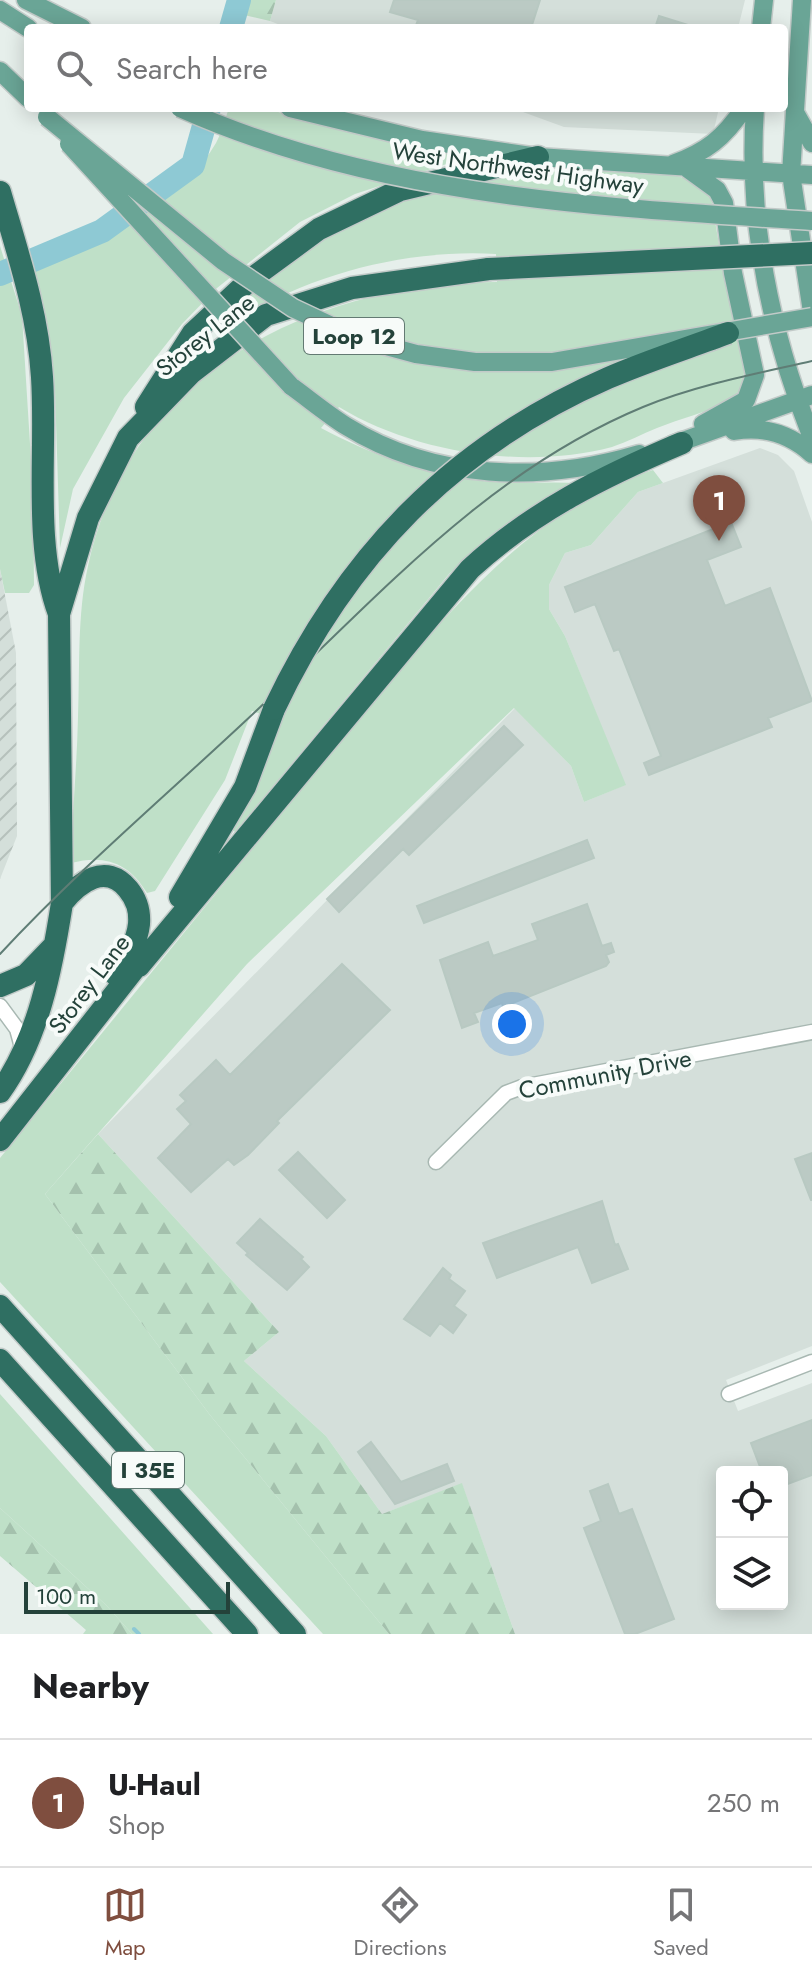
<!DOCTYPE html>
<html lang="en">
<head>
<meta charset="utf-8">
<style>
	body { margin:0; font-family:Jost,sans-serif; background:#f2f2f2; color:#202124 }
	.controls { position:absolute; right:24px; bottom:24px; display:grid; overflow:hidden; border-radius:8px; box-shadow:0 4px 20px #0003 }
	.controls button { width:72px; height:72px; display:grid; place-items:center; padding:0; border:0; border-bottom:2px solid #e0e0e0; background:#fff; color:#202124; font:40px sans-serif }
	.scale { position:absolute; left:24px; bottom:20px; width:206px; box-sizing:border-box; padding-left:8px; border:4px solid #24423a; border-top:0; font-size:22px; line-height:28px; white-space:nowrap; color:#24423a; -webkit-text-stroke:6px #f7fbf9; paint-order:stroke }
	.you { position:absolute; left:512px; top:1024px; width:28px; height:28px; margin:-20px; border:6px solid #fff; border-radius:50%; background:#1a73e8; box-shadow:0 0 0 12px #1a73e833 }
	.badge { display:grid; place-items:center; width:52px; height:52px; border-radius:50%; background:#7f4e3f; color:#fff; font-size:26px; font-weight:700 }
	.pin { position:absolute; translate:-50% -66px; filter:drop-shadow(0 2px 4px #0008) }
	.pin::after { content:''; position:absolute; top:42px; width:28px; height:24px; background:inherit; clip-path:polygon(0 0,100% 0,50% 100%) }
	.list { margin:0; padding:0; list-style:none }
	h2 { display:flex; justify-content:space-between; align-items:center; height:104px; margin:0; padding:0 32px; font-size:34px }
	h2 small { font-size:26px; font-weight:400; color:#757577 }
	.list li { display:grid; grid-template-columns:52px 1fr auto; gap:24px; align-items:center; box-sizing:border-box; height:128px; padding:0 32px; border-top:2px solid #e0e0e0 }
	.list b { display:block; font-size:30px; white-space:nowrap }
	.list p { margin:0; font-size:26px; white-space:nowrap; color:#757577 }
	.list em { font-size:26px; font-style:normal; color:#757577 }
	.icon { flex:none; width:44px; height:44px; fill:none; stroke:currentColor; stroke-width:2; stroke-linecap:round; stroke-linejoin:round }
	.map { position:relative; flex:none; width:812px; height:1634px; overflow:hidden }
	.search { position:absolute; background:#fff; box-shadow:0 4px 20px #0003; left:24px; right:24px; top:24px; height:88px; display:flex; align-items:center; gap:20px; box-sizing:border-box; padding:0 28px; border-radius:8px; color:#757577; font-size:30px }
	.sheet { height:232px; background:#fff }
	nav { display:flex; justify-content:space-around; align-items:center; box-sizing:border-box; height:112px; border-top:2px solid #e0e0e0; background:#fff; font-size:22px; color:#757577 }
	nav a { display:grid; justify-items:center; gap:4px }
	nav .on { color:#7f4e3f }
	.map>svg:first-child { display:block }
	.built { fill:#d4dfda; fill-rule:evenodd }
	.industrial { fill:url(#industrial-furrows) }
	.grass { fill:#bfe0c8 }
	.forest { fill:url(#forest-firs) }
	.lines { fill:none; stroke-linecap:round; stroke-linejoin:round }
	.stream { stroke:#8ec9d4; stroke-width:4 }
	.river { stroke:#8ec9d4; stroke-width:24 }
	.building { fill:#bbcac4; stroke:#b8c9c2; stroke-width:2 }
	.minor-casing { stroke:#a8b8b2; stroke-width:17 }
	.major-casing { stroke:#c2cac8; stroke-width:21 }
	.highway-casing { stroke:#c2cac8; stroke-width:25 }
	.minor { stroke:#fff; stroke-width:14 }
	.major { stroke:#6aa596; stroke-width:18 }
	.highway { stroke:#2f6f62; stroke-width:22 }
	.tram { stroke:#5f7d75; stroke-width:2 }
	.major-bridge-casing { stroke:#c2cac8; stroke-width:21; stroke-linecap:butt }
	.highway-bridge-casing { stroke:#c2cac8; stroke-width:25; stroke-linecap:butt }
	.major-bridge { stroke:#6aa596; stroke-width:18 }
	.highway-bridge { stroke:#2f6f62; stroke-width:22 }
	.labels { text-anchor:middle; dominant-baseline:central; stroke-width:8; stroke-linejoin:round; paint-order:stroke }
	.shield { fill:#f7fbf9; stroke:#637a73; stroke-width:2 }
	.shield-label { font-size:22px; font-weight:bold; fill:#24423a }
	.street-label { font-size:24px; fill:#24423a; stroke:#f7fbf9 }
</style>
</head>
<body>
<div class="map">
<svg width="812" height="1634" viewBox="0 0 812 1634">
	<defs>
		<pattern id="industrial-furrows" width="10" height="10" patternUnits="userSpaceOnUse" patternTransform="scale(2)"><rect width="10" height="10" fill="#d4dfda"/><path d="M-1 1l2-2M0 10L10 0M9 11l2-2" fill="none" stroke="#b6c1bc"/></pattern>
		<pattern id="forest-firs" width="22" height="20" patternUnits="userSpaceOnUse" patternTransform="scale(2)"><rect width="22" height="20" fill="#bfe0c8"/><path d="M5 1l3.5 6h-7zM16 11l3.5 6h-7z" fill="#a4c1ad"/></pattern>
	</defs>
	<rect width="100%" height="100%" fill="#e6efeb"/>
	<!-- built -->
	<path class="built" d="M276,0H745L738,28H288L270,21Z
		M512,108H719L713,134L564,127Z
		M760,448L778,455L794,471L812,522V1346L726,1380L738,1411L812,1383V1634H515L462,1484L382,1514L326,1436L244,1361L279,1332L98,1134L515,708L571,766L584,802L625,785L565,636L549,609V585L565,553L591,545L638,492ZM722,1472H782V1604H722Z"/>
	<!-- industrial -->
	<path class="industrial" d="M0,569L16,653L17,836L0,879Z"/>
	<!-- grass -->
	<path class="grass" d="M229,108H264L345,131L471,156L355,194L300,222L217,288L182,324L124,398L73,489L60,548L55,390L31,270C93,241 181,205 216,143C222,132 225,119 229,108Z
		M572,170C610,171 681,165 710,192L727,291L745,368L741,389L727,404C704,412 680,419 657,428C642,434 627,442 612,447C525,470 415,453 339,407L321,428C369,453 419,473 473,480C508,485 544,481 579,483C528,505 488,536 449,574L235,832L233,830L248,801L279,720L252,711L225,780L155,891L147,893C129,863 105,854 71,863C72,814 77,766 78,717C80,667 77,615 88,566C129,372 313,283 497,282L496,254C407,249 316,273 241,317L228,304L273,265L405,196L497,177Z
		M0,246L22,316L33,492L34,585L29,593H5L0,569Z
		M653,470L663,483L638,492L591,545L565,553L549,585V609L565,636L626,785L584,802L571,766L514,708L247,964L45,1194L210,1415L389,1634H323L0,1282V1158L401,667C473,586 546,504 653,470Z
		M0,1394L213,1634H132L106,1605L0,1508Z"/>
	<!-- forest -->
	<path class="forest" d="M239,0H276L270,21L235,13Z
		M98,1134L279,1332L244,1361L326,1436L382,1514L462,1483L515,1634H389L210,1415L45,1194Z
		M0,1508L106,1605L132,1634H83L86,1630L0,1556Z"/>
	<g class="lines">
		<!-- stream -->
		<path class="stream" d="M134,1629L139,1634"/>
		<!-- river -->
		<path class="river" d="M231,28L239,0
			M0,274L102,231L193,165L209,108"/>
	</g>
	<!-- building -->
	<path class="building" d="M394,0H540L531,28H415L418,20L390,12Z
		M659,16L688,25V28H655Z
		M731,522L741,547L707,560L725,606L770,588L812,701L768,718L772,727L649,775L644,763L661,756L619,649L614,651L595,604L575,612L565,587Z
		M504,726L523,745L409,855L403,849L339,912L327,899Z
		M587,840L594,858L424,923L417,906Z
		M587,904L602,946L611,943L614,952L606,955L609,962L606,966L503,1007L502,1003L474,1013L478,1022L462,1028L440,960L488,942L493,956L538,940L532,924Z
		M342,964L390,1010L277,1121L279,1123L248,1155L234,1165L228,1159L191,1192L158,1158L191,1124L177,1109L186,1101L180,1095L216,1060L230,1075Z
		M298,1152L345,1200L327,1218L279,1170Z
		M812,1153V1200H811L795,1159Z
		M602,1201L615,1245L618,1244L628,1269L592,1283L578,1247L497,1278L483,1243Z
		M260,1219L303,1257L301,1259L309,1267L287,1290L246,1255L248,1253L237,1243Z
		M443,1268L451,1275L449,1279L465,1291L454,1306L466,1315L453,1333L440,1323L430,1336L404,1319Z
		M812,1420V1475L782,1486V1472H762L751,1443Z
		M371,1442L401,1482L447,1464L454,1481L395,1504L358,1452Z
		M608,1484L619,1514L632,1509L674,1619L635,1634H625L584,1528L601,1521L590,1491Z"/>
	<g class="lines">
		<defs>
			<path id="minor" d="M0,1006L17,1029L23,1051
				M436,1162L506,1093L522,1087L812,1032
				M729,1394L812,1362"/>
			<path id="major" d="M26,0L82,28
				M802,0L791,174L812,312
				M0,10L28,28
				M761,28L764,0
				M0,71L28,98
				M290,108L422,140L538,157L812,175
				M755,108C747,221 771,334 812,438
				M796,114L812,143
				M673,164C706,152 724,138 744,108
				M688,169L717,190L724,203L733,273L755,375L746,400L703,424
				M291,386C309,399 327,414 346,426C435,481 542,483 639,454
				M734,431C763,426 790,434 812,454
				M672,445L812,395"/>
			<path id="highway" d="M0,192C18,254 38,313 42,377C47,452 33,544 59,614
				M146,407L193,333L251,279L319,229L400,190L538,157
				M180,897L245,787L274,709
				M62,903C79,882 106,862 128,889C137,900 140,910 139,924C137,943 126,959 116,975
				M139,966L470,569C533,511 604,476 682,443
				M0,986L26,975L52,948
				M0,1092C39,1038 52,967 62,903L59,614L88,518L128,438L191,373L266,315L352,288L489,269
				M0,1140L146,954
				M0,1306L295,1634
				M0,1360L247,1634"/>
		</defs>
		<!-- minor casing -->
		<use href="#minor" class="minor-casing"/>
		<!-- major casing -->
		<use href="#major" class="major-casing"/>
		<!-- highway casing -->
		<use href="#highway" class="highway-casing"/>
		<!-- minor -->
		<use href="#minor" class="minor"/>
		<!-- major -->
		<use href="#major" class="major"/>
		<!-- highway -->
		<use href="#highway" class="highway"/>
		<!-- tram -->
		<path class="tram" d="M0,954C80,868 169,793 255,712C376,599 486,472 643,407C697,385 755,374 812,361"/>
		<defs>
			<path id="major-bridge" d="M180,108C378,197 598,207 812,221
				M47,117L223,261L293,308L357,338L416,354L475,362H552L812,317
				M69,144L291,386"/>
			<path id="highway-bridge" d="M489,269L812,253
				M274,709C346,557 452,446 608,378C647,361 688,348 728,333"/>
		</defs>
		<!-- major-bridge casing -->
		<use href="#major-bridge" class="major-bridge-casing"/>
		<!-- highway-bridge casing -->
		<use href="#highway-bridge" class="highway-bridge-casing"/>
		<!-- major-bridge -->
		<use href="#major-bridge" class="major-bridge"/>
		<!-- highway-bridge -->
		<use href="#highway-bridge" class="highway-bridge"/>
	</g>
	<g class="labels">
		<!-- shield labels -->
		<g class="shield">
			<rect x="304" y="318" width="100" height="36" rx="6"/>
			<rect x="112" y="1452" width="72" height="36" rx="6"/>
		</g>
		<g class="shield-label">
			<text x="354" y="336">Loop 12</text>
			<text x="148" y="1470">I 35E</text>
		</g>
		<!-- street labels -->
		<g class="street-label">
			<text transform="translate(518 168) rotate(8)">West Northwest Highway</text>
			<text transform="translate(205 335) rotate(-38)">Storey Lane</text>
			<text transform="translate(89 984) rotate(-53)">Storey Lane</text>
			<text transform="translate(605 1074) rotate(-11)">Community Drive</text>
		</g>
	</g>
</svg>
<div class="controls">
<button><svg class="icon" aria-label="locate" viewBox="0 0 24 24"><circle cx="12" cy="12" r="6"/><path d="M12 2v4M12 18v4M2 12h4M18 12h4"/></svg></button>
<button><svg class="icon" aria-label="layers" viewBox="0 0 24 24"><path d="M12 4l9 5-9 5-9-5zM3 14l9 5 9-5"/></svg></button>
</div>
<div class="scale">100 m</div>
<div class="you"></div>
<div class="pin badge" style="left:719px;top:541px">1</div>
<div class="search"><svg class="icon" aria-label="search" viewBox="0 0 24 24"><circle cx="10" cy="10" r="6"/><path d="M15 15l6 6"/></svg>Search here</div>
</div>
<section class="sheet">
<h2>Nearby<small></small></h2>
<ul class="list">
<li><span class="badge">1</span><div><b>U-Haul</b><p>Shop</p></div><em>250 m</em></li>
</ul>
</section>
<nav>
<a class="on"><svg class="icon" aria-label="map" viewBox="0 0 24 24"><path d="M3 6l6-2 6 2 6-2v14l-6 2-6-2-6 2zM9 4v14M15 6v14"/></svg>Map</a>
<a><svg class="icon" aria-label="directions" viewBox="0 0 24 24"><path d="M12 3l9 9-9 9-9-9zM9 14v-3h6M13 9l2 2-2 2"/></svg>Directions</a>
<a><svg class="icon" aria-label="saved" viewBox="0 0 24 24"><path d="M7 4h10v16l-5-4-5 4z"/></svg>Saved</a>
</nav>
</body>
</html>
